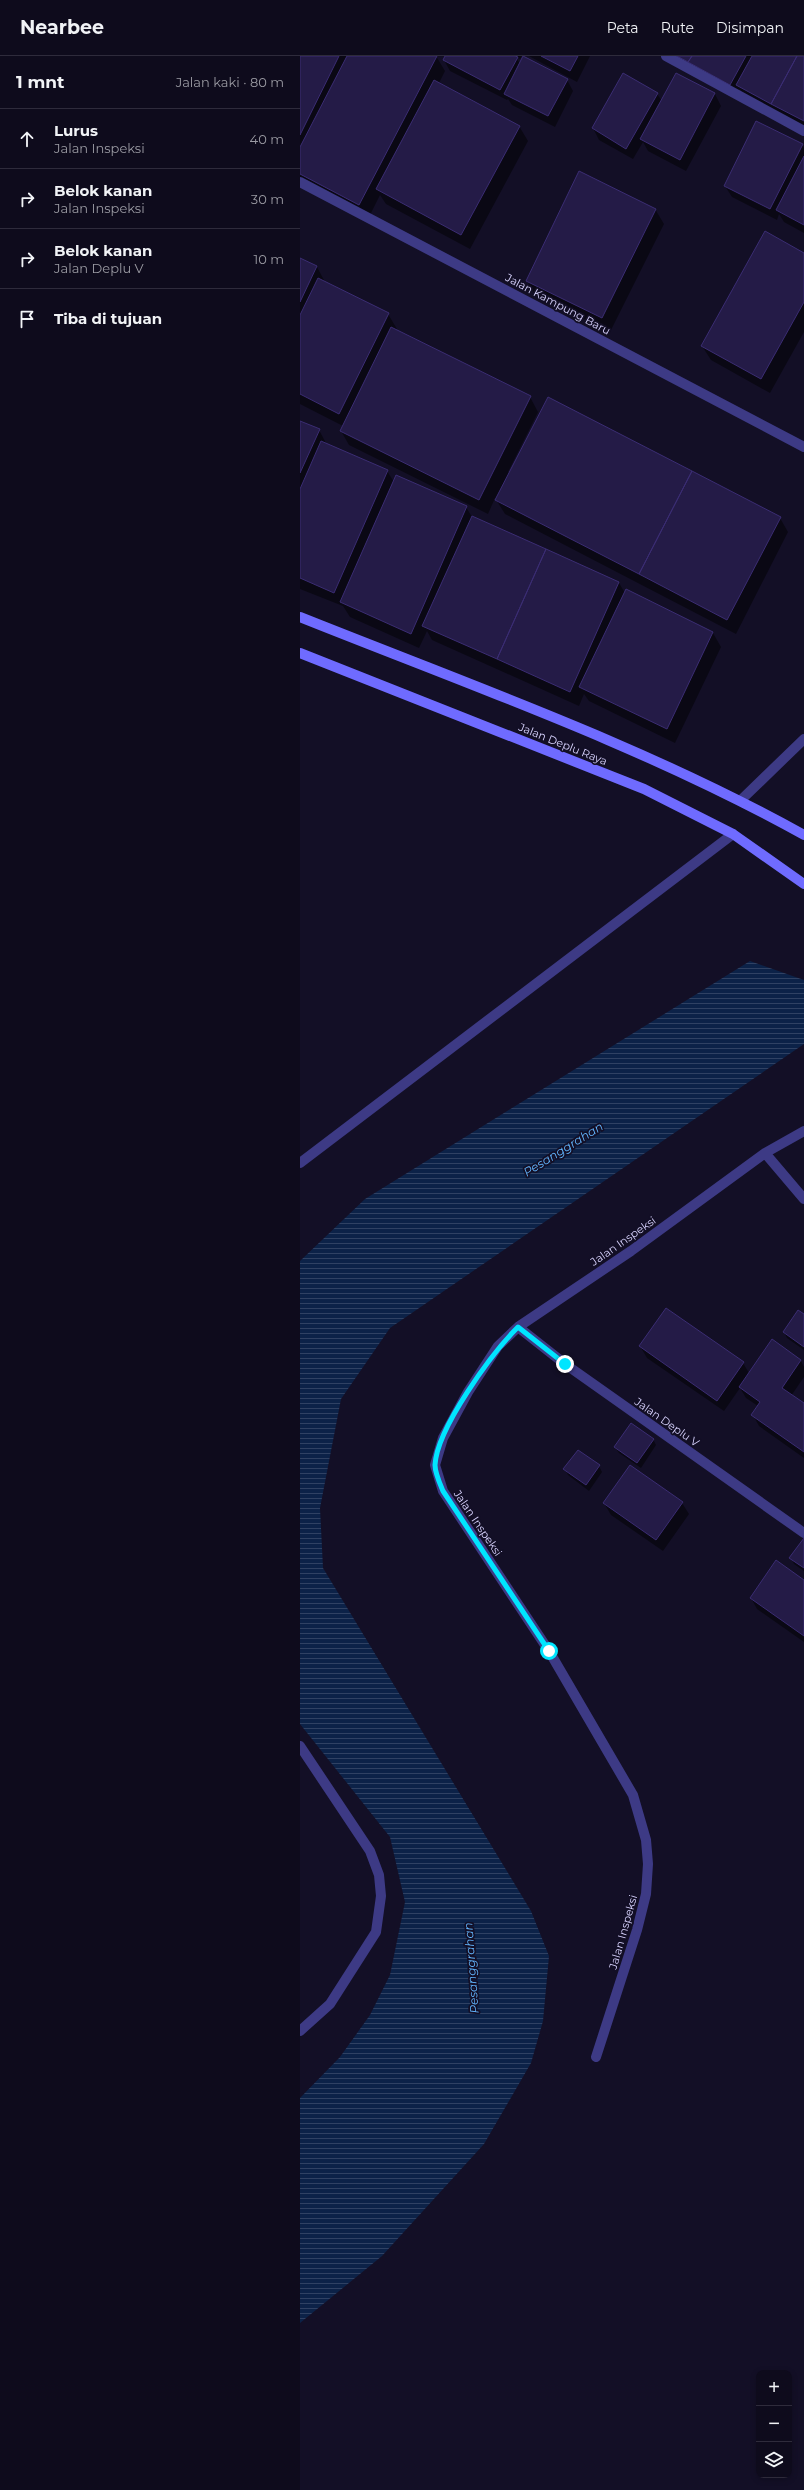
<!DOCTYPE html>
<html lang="id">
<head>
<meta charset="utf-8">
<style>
	body { margin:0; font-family:Montserrat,sans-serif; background:#171425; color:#f1f3f6 }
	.controls { position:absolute; right:12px; bottom:12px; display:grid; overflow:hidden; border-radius:8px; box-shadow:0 2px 6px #0003 }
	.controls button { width:36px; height:36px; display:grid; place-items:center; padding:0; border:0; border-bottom:1px solid #2e2b3b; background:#0e0b1c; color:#f1f3f6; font:20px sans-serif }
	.stop { position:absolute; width:12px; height:12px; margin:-9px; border:3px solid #00e5ff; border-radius:50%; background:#fff }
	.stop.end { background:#00e5ff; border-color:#fff; box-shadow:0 1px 4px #0008 }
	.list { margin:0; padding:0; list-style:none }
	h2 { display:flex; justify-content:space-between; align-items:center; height:52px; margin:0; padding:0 16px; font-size:17px }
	h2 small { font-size:13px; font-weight:400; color:#9b9ba3 }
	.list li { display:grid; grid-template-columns:26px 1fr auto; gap:12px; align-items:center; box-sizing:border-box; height:60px; padding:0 16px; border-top:1px solid #2e2b3b }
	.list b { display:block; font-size:15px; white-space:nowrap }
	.list p { margin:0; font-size:13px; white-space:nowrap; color:#9b9ba3 }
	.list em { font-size:13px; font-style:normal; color:#9b9ba3 }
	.icon { flex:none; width:22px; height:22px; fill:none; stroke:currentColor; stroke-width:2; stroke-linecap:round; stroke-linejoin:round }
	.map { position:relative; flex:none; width:504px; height:2434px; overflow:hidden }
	header { display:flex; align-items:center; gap:24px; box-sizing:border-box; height:56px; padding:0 20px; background:#0e0b1c; border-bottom:1px solid #2e2b3b }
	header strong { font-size:19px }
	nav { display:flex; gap:22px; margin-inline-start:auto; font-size:14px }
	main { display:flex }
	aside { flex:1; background:#0e0b1c }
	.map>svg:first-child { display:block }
	.water { fill:url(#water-rules) }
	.shadow { fill:#0007 }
	.building { fill:#241b47; stroke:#3b2d73 }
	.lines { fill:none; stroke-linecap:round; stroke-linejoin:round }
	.minor { stroke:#3d3a85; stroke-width:10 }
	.secondary { stroke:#6f6bff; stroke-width:10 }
	.route { stroke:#00e5ff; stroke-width:5 }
	.labels { text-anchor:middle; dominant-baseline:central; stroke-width:3.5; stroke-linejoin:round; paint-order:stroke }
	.street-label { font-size:11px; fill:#d9d4ff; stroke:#130f26 }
	.water-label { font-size:12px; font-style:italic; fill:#62b6ff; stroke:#130f26 }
</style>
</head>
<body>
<header>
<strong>Nearbee</strong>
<nav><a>Peta</a><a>Rute</a><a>Disimpan</a></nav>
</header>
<main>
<aside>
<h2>1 mnt<small>Jalan kaki · 80 m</small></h2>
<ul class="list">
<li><svg class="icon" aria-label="ahead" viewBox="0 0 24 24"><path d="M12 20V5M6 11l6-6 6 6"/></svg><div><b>Lurus</b><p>Jalan Inspeksi</p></div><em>40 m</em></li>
<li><svg class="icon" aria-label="right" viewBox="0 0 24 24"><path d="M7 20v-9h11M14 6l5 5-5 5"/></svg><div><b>Belok kanan</b><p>Jalan Inspeksi</p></div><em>30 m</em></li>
<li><svg class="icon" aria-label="right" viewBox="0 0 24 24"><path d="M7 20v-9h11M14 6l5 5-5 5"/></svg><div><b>Belok kanan</b><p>Jalan Deplu V</p></div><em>10 m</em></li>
<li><svg class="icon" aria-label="arrive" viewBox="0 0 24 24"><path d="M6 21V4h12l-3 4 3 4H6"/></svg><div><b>Tiba di tujuan</b></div></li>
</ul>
</aside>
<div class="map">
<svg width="504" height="2434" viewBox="0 0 504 2434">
	<defs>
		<pattern id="water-rules" width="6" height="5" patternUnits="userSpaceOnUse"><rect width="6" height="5" fill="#0c2248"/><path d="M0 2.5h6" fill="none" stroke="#2f4163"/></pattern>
	</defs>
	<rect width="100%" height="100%" fill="#130f26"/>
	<!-- water -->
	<path class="water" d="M450,905L504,924V988L90,1272L41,1343L20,1452L23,1512L231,1855L249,1900L243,1965L231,2007L184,2088L82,2200L0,2267V2042L40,2001L70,1959L90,1919L105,1846L90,1781L0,1668V1205L65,1143Z"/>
	<!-- shadow -->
	<path class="shadow" d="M0,0H136L145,15L139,27L219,70L228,85L170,193L86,148L80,139L68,163L0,127Z
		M146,0H222L220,3L216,1L220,8L267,24L273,35L255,71L212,49L208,43L207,44L150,15L144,4Z
		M229,0H290L277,26Z
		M365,0H504V73L444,41L440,33L436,40Z
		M376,18L415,38L421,50L386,115L348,95L343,86L333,103L299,84L293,72L357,38L362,45Z
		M502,88L504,92V177L484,166L479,158L477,164L432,141L425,130Z
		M355,153L364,168L310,276L235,239L227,225Z
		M504,198V276L470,337L411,304L402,290Z
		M0,203L17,211L25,226L88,258L97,273L96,275L230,341L238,356L208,416L480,462L488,476L436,578L205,458L195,442L188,458L49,389L41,375L43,370L0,348Z
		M0,366L19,374L27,389L87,415L94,426L166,451L172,461L319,527L325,537L413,577L421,591L375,687L289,645L284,638L279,650L132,584L127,575L119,592L50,561L43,550L0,533Z
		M504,1259V1294L487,1282L484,1276Z
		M472,1285L501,1305L504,1311V1321L491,1340L504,1349V1402L459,1370L453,1359L458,1350L446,1342L440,1332L424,1355L347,1302L340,1290L443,1307L449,1317Z
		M353,1383L356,1389L341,1412L319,1397L315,1391Z
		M299,1410L302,1416L289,1435L268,1419L265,1413Z
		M304,1447H382L389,1458L363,1495L311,1459Z
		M504,1483V1515L494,1508L491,1502Z
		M504,1525V1586L457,1553L451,1542Z"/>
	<!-- building -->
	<path class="building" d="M0,0H39L0,79Z
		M47,0H137L59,149L0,118V91Z
		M145,0H215L218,1L200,34L143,4Z
		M223,0L268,23L248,60L204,38Z
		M241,0H278L270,15Z
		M377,0H392L388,6Z
		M392,0H446L430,29L388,6Z
		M452,0H497L471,48L436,29Z
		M497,0H504V65L471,48Z
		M323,17L358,37L326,93L292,72Z
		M376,17L415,37L380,104L340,83Z
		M134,24L220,70L161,179L76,133Z
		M456,65L503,88L470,153L424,130Z
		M504,100V169L476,154Z
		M279,115L356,153L302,262L226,225Z
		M465,175L504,197V246L461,323L401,290Z
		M0,202L17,210L0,246Z
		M18,222L89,257L39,358L0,338V259Z
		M91,271L231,340L179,444L40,375Z
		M248,341L392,415L339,518L195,444Z
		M0,365L20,373L0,417Z
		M21,385L88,414L34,537L0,522V433Z
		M392,415L481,461L427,564L339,518Z
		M96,419L167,450L111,578L40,546Z
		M172,460L246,493L197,603L122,570Z
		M246,493L319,526L270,636L197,603Z
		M326,533L413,576L367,673L279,631Z
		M366,1252L444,1306L417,1345L339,1290Z
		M498,1254L504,1258V1291L483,1276Z
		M472,1283L501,1304L482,1332L504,1347V1396L451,1359L460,1346L439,1331Z
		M331,1367L354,1383L337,1407L314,1391Z
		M278,1394L300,1409L286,1429L263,1413Z
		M330,1409L383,1446L356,1484L303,1447Z
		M504,1482V1512L489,1502Z
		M476,1504L504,1524V1580L450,1542Z"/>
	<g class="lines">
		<!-- minor -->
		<path class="minor" d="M366,0L504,75
			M0,126L504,391
			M441,744L504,683
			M465,1097L504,1143
			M0,1107L433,778
			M218,1271L265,1308L504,1477
			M0,1690L70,1795L79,1819L81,1840L76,1876L30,1948L0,1975
			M296,2001L337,1874L346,1838L348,1808L346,1784L333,1739L249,1595L143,1435L135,1409L143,1382L168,1336L198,1290L218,1271L331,1195L465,1097L504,1075"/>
		<!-- secondary -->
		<path class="secondary" d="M0,561C170,629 344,690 504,779
			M0,597L344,733L433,778L504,828"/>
	</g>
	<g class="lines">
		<!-- route -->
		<path class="route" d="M249,1595L143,1435C140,1428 135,1417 135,1409C137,1372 192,1297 218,1271L265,1308"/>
	</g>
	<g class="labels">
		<!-- street labels -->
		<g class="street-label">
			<text transform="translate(258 248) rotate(28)">Jalan Kampung Baru</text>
			<text transform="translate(263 688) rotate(22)">Jalan Deplu Raya</text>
			<text transform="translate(323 1185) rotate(-35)">Jalan Inspeksi</text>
			<text transform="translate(367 1366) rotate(35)">Jalan Deplu V</text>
			<text transform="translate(178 1467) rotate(56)">Jalan Inspeksi</text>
			<text transform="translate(323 1876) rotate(-74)">Jalan Inspeksi</text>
		</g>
		<!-- water labels -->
		<g class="water-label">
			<text transform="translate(263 1093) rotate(-32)">Pesanggrahan</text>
			<text transform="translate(171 1912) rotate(-94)">Pesanggrahan</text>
		</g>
	</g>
</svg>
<div class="controls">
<button>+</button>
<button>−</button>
<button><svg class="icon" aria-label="layers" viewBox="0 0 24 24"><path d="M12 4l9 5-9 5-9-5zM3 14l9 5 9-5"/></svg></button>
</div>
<div class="stop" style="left:249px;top:1595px"></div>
<div class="stop end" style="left:265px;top:1308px"></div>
</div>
</main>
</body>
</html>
